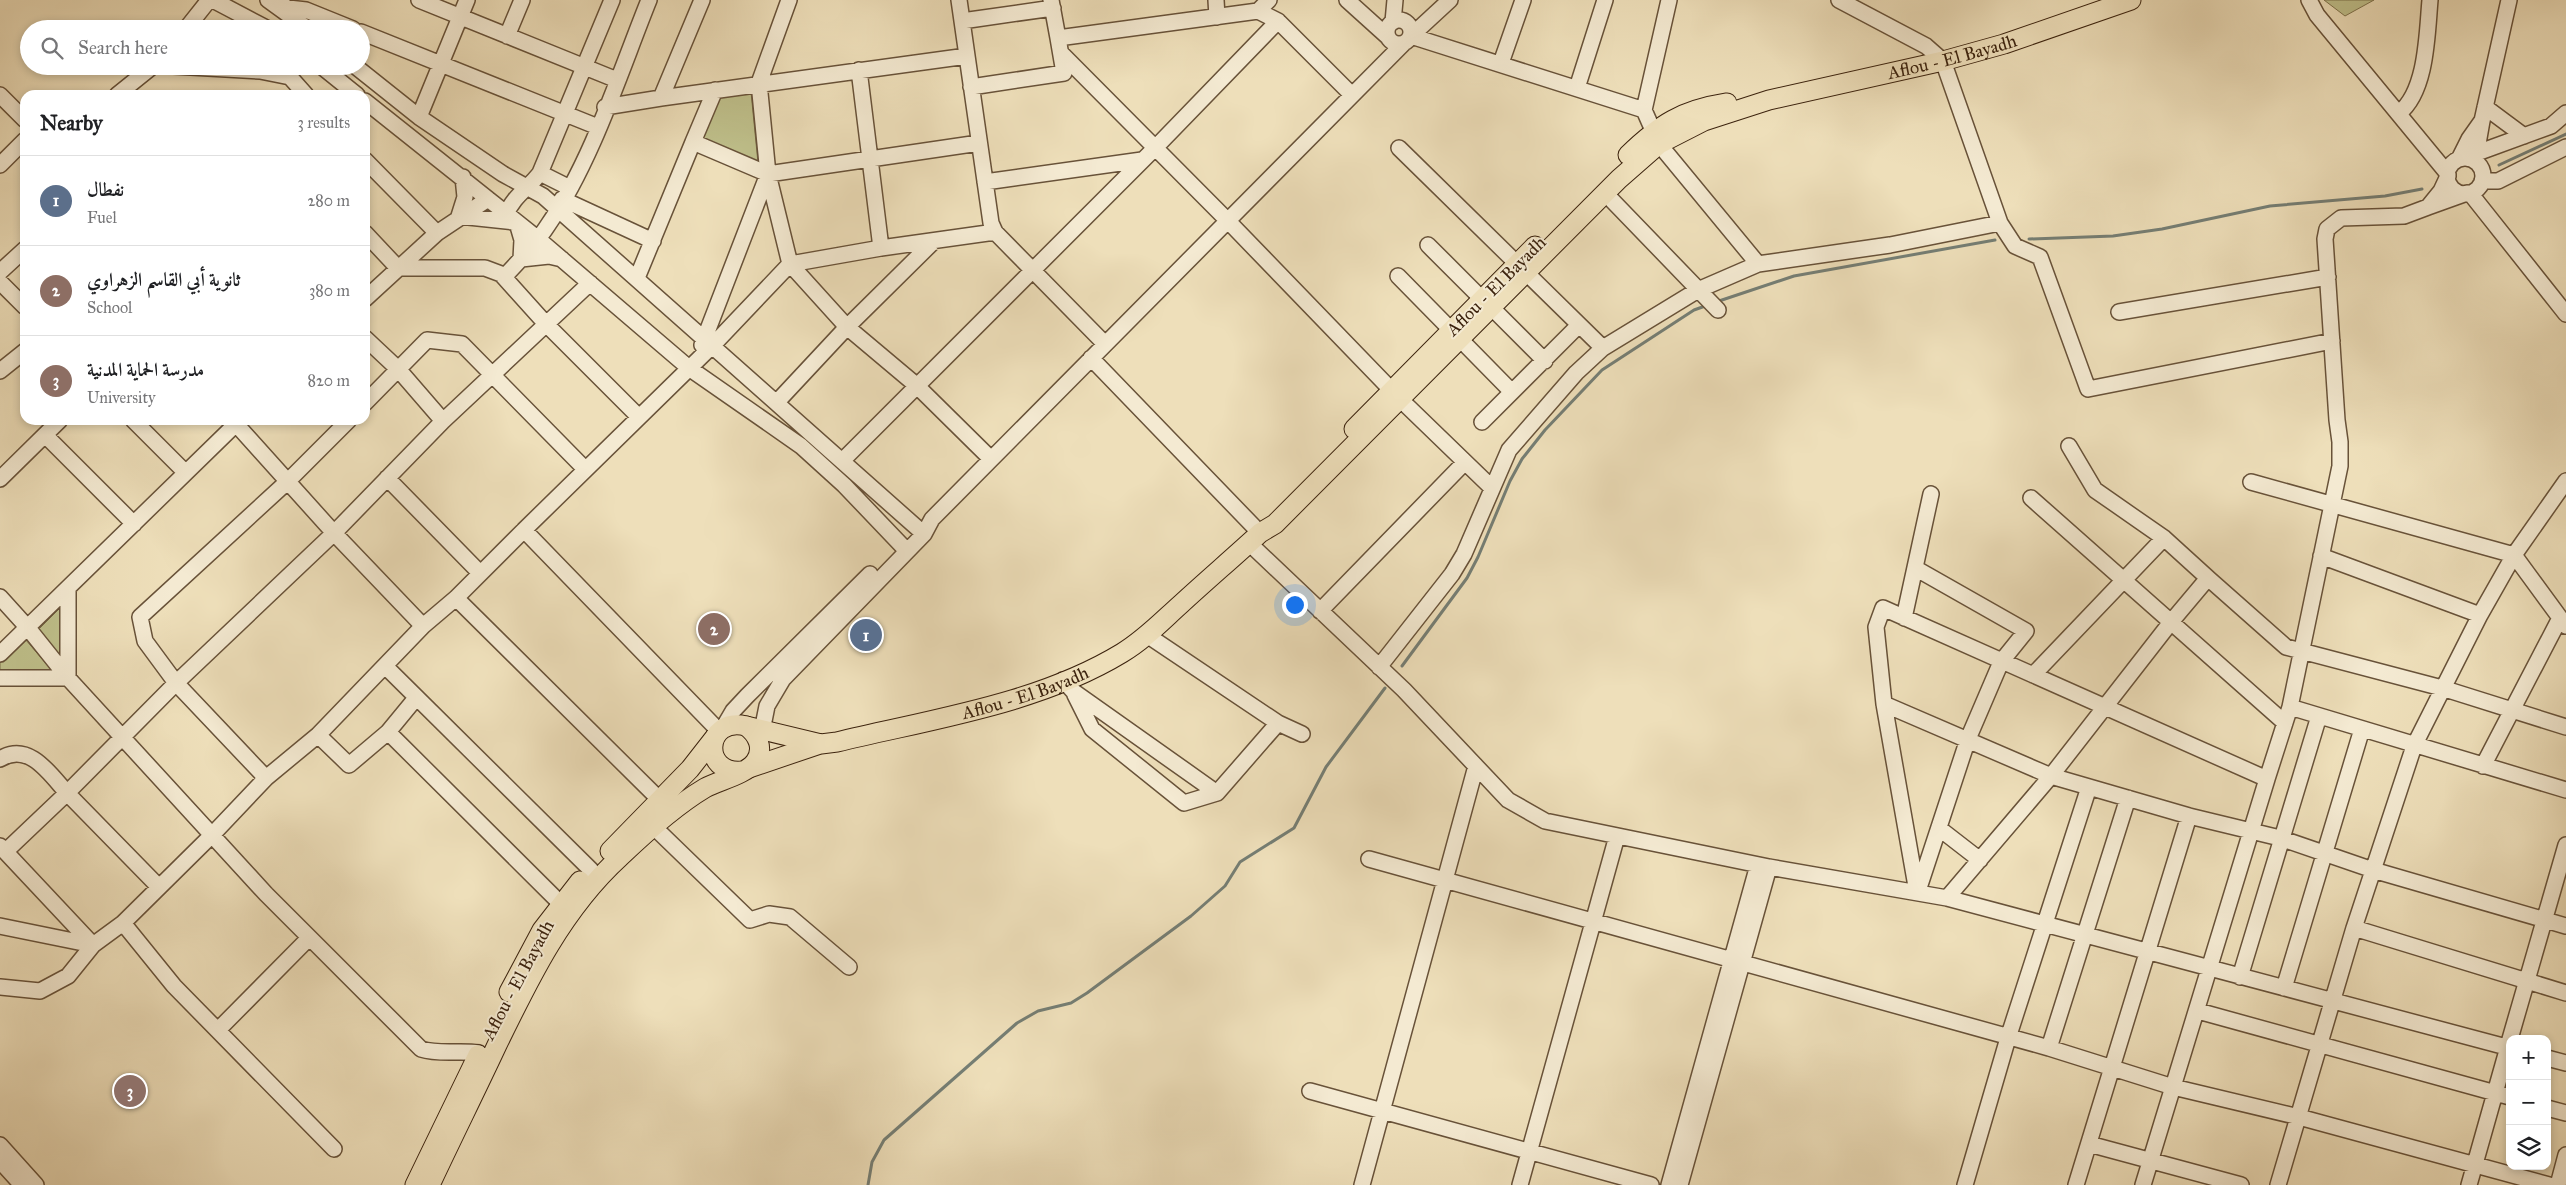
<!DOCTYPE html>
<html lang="en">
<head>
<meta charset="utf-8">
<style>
	body { margin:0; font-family:"IM FELL Great Primer",Amiri,serif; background:#f2f2f2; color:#202124 }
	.controls { position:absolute; right:15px; bottom:15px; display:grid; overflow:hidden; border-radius:10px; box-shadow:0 2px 8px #0003 }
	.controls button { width:45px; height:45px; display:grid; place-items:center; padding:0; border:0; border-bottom:1px solid #e0e0e0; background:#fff; color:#202124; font:25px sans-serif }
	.you { position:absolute; left:1294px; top:604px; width:18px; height:18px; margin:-12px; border:4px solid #fff; border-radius:50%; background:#1a73e8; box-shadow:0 0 0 8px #1a73e833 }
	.badge { display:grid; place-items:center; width:32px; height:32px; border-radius:50%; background:#111827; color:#fff; font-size:16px; font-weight:700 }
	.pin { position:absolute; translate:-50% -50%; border:2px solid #fff; box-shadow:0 1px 5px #0006 }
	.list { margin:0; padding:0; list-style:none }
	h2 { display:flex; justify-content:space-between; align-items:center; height:65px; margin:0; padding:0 20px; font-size:21px }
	h2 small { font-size:16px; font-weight:400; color:#757577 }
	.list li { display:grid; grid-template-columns:32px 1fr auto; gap:15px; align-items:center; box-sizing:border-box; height:90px; padding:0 20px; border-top:1px solid #e0e0e0 }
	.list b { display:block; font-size:19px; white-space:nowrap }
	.list p { margin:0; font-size:16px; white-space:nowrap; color:#757577 }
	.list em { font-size:16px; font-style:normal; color:#757577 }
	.icon { flex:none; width:28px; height:28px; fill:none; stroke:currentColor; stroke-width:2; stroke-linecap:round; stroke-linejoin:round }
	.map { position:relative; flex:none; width:2566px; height:1185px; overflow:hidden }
	.search { position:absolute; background:#fff; box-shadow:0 2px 8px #0003; left:20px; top:20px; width:350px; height:55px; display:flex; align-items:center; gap:12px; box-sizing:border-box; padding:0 18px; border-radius:28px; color:#757577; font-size:19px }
	.panel { position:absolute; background:#fff; box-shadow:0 2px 8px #0003; left:20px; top:90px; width:350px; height:335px; border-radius:15px }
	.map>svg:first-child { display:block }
	.green { fill:#bfc08b; stroke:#7e724c }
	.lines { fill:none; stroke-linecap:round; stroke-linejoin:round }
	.stream { stroke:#757e74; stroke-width:3 }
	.minor-casing { stroke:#685239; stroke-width:18 }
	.major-casing { stroke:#3c230e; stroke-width:21 }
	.minor { stroke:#f4ead2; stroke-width:15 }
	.major { stroke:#eedfba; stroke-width:19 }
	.labels { text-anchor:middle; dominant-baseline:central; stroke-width:4; stroke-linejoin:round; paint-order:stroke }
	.street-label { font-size:18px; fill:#3c230e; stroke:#f4ead2 }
</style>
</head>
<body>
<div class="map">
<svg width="2566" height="1185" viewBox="0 0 2566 1185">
	<rect width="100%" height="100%" fill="#eedfba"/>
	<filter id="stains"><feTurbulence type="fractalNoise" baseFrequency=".004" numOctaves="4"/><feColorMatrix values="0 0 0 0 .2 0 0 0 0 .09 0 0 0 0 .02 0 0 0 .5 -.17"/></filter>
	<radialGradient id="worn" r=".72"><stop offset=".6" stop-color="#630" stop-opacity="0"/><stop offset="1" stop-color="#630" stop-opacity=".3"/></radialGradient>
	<!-- green -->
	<path class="green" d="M2324,0H2374L2345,16Z
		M751,92L758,163L702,141L721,95Z
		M63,605V665L38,630Z
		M25,639L55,674L0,672V662Z"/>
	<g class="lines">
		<!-- stream -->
		<path class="stream" d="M2499,165L2566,134
			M2029,239L2113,236L2162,229L2270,206L2385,196L2422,189
			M1716,302L1794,276L1995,240
			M1402,666L1467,578L1478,557L1510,481L1522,459L1545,430L1602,370L1694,310L1708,305
			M868,1185L872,1162L884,1140L1017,1023L1038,1011L1071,1003L1087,993L1191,916L1225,886L1240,862L1294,828L1326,767L1385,688"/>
		<defs>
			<path id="minor" d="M213,0L268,29
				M268,0L308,29
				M282,0L280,7L306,10L353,29
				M419,0L617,80
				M702,0L661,98L967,56
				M789,0L759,83L768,174L790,264L847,327L916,385L991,459
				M959,0L991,223L995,232L1105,344
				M1051,0L1058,38
				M1216,0L1217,17
				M1347,0L1388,37
				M1839,0L1926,46L1943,61L2000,223L2015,246L2040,257L2088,389L2332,341
				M2309,0L2317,15L2448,174
				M1387 32a12 12 0 1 1 24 0a12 12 0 1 1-24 0Z
				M962,21L1053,8
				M1278,21L1351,94
				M1393,22L1395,0
				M186,29L209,0
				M361,32L598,127
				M507,36L522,0
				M1411,36L1644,110L1659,144L1758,264
				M1411,36L1450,0
				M1061,53L1227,220L1401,400L1492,488
				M1501,63L1523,0
				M173,66L260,71L290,77L306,95
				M321,66L357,95
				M355,66L419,117L503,174L543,196L924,534
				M859,70L881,248L995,232
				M971,87L1064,73L1058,38L1258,11L1269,0
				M1577,88L1605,0
				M715,90L693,142L768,174L979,143
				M0,95L25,120
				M117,95L153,66
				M365,101L537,238L689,368L801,446L844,485L907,551
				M605,107L661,98
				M2485,107L2524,136
				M1644,110L1669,0
				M2399,113C2427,91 2427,33 2430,0
				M419,117L467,0
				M1399,148L1603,348
				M2477,153L2551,126L2566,113
				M2447 176a18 18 0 1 1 36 0a18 18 0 1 1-36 0Z
				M2459,159L2469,139L2481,122
				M365,160L437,233
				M2475,161L2482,121L2509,0
				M0,165L25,140
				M540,173L570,188
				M2448,176L2441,191L2428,207L2467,193
				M463,177L465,197L459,216L514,222
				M2482,181H2498L2566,147
				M985,182L1142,160
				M1605,193L1718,310
				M2470,193L2566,314
				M562,199L653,241
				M2428,207L2404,216L2341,218L2327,229L2325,239L2337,420L2340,442V466L2290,707L2566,790
				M506,215C513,196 529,188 540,173L612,0
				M517,223L522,240L521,259L549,256L562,259
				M365,233L398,268H485L501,274L546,324L639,417
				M1428,245L1482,299
				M0,272L25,249
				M1398,276L1512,392
				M504,277C519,261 536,244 548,225C592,161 620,72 649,0
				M637,278L693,142
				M0,282L25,307
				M365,299L437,233L488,199
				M1492,308L1545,361
				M2119,312L2328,277
				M365,338L398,369L443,421
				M702,345L768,174
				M1091,358L1260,533
				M0,371L25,351
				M777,402L847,327L934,241
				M365,403L427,340L462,344L585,469
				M133,420L185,472
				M1482,422L1579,325
				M236,424L334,533L423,626
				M45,435L134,524
				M2069,446L2095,490L2164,538L2208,578
				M843,460L1155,148L1278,21L1258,11
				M387,478L480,573
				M0,479L60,420
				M2251,482L2514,555L2566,626
				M2031,498L2285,723
				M524,530L713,345L790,264L881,248
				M1249,543L1404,690L1508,800L1545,821L1769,867L1947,898L2510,1048
				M2321,556L2480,615
				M1915,568L2026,631L2001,662L1968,739L1918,891
				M0,597L28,628L68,678L266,894L421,1049C440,1055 459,1050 479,1053
				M456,598L668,808
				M1320,611L1465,462
				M1904,618L1931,494
				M1147,635L1278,723L1302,734
				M0,654L240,420
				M385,666L591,870
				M1379,667L1452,574L1464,554L1509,450L1576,373L1603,348L1698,290L1758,264L1890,245L2000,223
				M2033,675L2164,538
				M0,678H68V590
				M1063,680L1073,691L1217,793L1278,723
				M1075,695L1092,729L1184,803L1217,793
				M1884,704L2051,776L2189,816L2280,838L2373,870L2566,926
				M723,728L733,711L747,696L870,574
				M388,732L561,904
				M318,735L349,765L388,732L416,698
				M760,741L767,706L783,679L924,534L932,519L1404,43
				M0,759C29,741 50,774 67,793L6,851
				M2483,766L2560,618
				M266,778L176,683L145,641L140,617L287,482L349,420
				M654,827L750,920L769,914L790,917L849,967
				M1940,829L1980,860
				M0,846L93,945L0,926
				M1369,859L2049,1048L2173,1087L2299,1117L2549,1185
				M158,886L67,793L176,683L334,533L443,421L590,283
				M1917,892L1884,704L1876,627L1883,608L2267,779L2290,707
				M1947,898L2051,776L2171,622L2208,578L2286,647L2442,688L2566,727
				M123,923L174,986L334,1149
				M2354,928L2566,993
				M2240,977L2319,716
				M0,987L40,991L68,976L93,945L123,923L212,835L266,778L318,735L423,626L456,598L524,530L719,731
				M2284,988L2362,729
				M2198,1011L2510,1097
				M218,1030L309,938
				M2510,1039L2566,845
				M2049,1048L2128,798
				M2547,1058L2566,1063
				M1310,1091L1651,1185
				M2547,1108L2566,1113
				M2089,1144L2241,1185
				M0,1145L36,1185
				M0,1161L22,1185
				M1362,1185L1476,766
				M1520,1185L1617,836
				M1669,1185L1758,865
				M1680,1185L1769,867
				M1965,1185L2008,1038L2089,787
				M2076,1185L2189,816
				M2143,1185L2267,779
				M2278,1185L2354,928L2414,746L2480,615L2514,555L2566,481
				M2469,1185L2510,1040
				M2558,1185L2566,1155"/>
			<g id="major">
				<path d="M1628,155C1660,124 1682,110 1727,103"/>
				<path d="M1354,429L1535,246"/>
				<path id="s1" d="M746,726L821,744L837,742C932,719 1038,704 1122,653C1144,640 1162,621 1181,604C1207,580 1234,557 1260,533L1275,524L1619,179L1659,144L1704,121L1769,100L1943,61L2004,44L2131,0"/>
				<path d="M749,768L817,745"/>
				<path d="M610,851L690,769L715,737"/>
				<path d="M509,992L542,930L580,881"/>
				<path d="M415,1185L478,1055"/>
				<path d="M430,1185C452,1138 475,1092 497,1045C530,977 563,909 620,857C646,832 675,806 705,788C720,780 745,775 755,762C765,748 757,734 746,726C704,716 701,775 742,771"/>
			</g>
		</defs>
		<!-- minor casing -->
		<use href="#minor" class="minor-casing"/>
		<!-- major casing -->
		<use href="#major" class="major-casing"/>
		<!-- minor -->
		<use href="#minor" class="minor"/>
		<!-- major -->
		<use href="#major" class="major"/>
	</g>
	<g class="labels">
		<!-- street labels -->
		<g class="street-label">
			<text stroke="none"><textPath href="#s1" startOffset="1441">Aflou - El Bayadh</textPath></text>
			<text transform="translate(1496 286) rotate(-45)">Aflou - El Bayadh</text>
			<text stroke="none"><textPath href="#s1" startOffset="288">Aflou - El Bayadh</textPath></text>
			<text transform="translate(518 980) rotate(-62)">Aflou - El Bayadh</text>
		</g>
	</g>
	<rect width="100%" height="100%" filter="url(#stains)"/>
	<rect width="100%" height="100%" fill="url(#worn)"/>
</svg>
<div class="controls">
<button>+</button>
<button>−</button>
<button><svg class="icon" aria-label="layers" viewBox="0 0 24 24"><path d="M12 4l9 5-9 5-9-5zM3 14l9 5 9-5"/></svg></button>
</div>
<div class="you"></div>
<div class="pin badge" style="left:866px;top:635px;background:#5c6f8a">1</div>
<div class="pin badge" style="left:714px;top:629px;background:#8d6e63">2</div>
<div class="pin badge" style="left:130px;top:1091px;background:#8d6e63">3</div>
<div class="search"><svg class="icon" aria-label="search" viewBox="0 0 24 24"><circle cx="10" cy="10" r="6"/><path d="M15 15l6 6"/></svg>Search here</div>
<section class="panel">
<h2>Nearby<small>3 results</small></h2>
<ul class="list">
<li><span class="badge" style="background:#5c6f8a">1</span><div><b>نفطال</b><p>Fuel</p></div><em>280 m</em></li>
<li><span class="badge" style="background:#8d6e63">2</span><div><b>ثانوية أبي القاسم الزهراوي</b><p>School</p></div><em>380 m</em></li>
<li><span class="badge" style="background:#8d6e63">3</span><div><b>مدرسة الحماية المدنية</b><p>University</p></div><em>820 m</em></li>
</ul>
</section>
</div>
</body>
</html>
